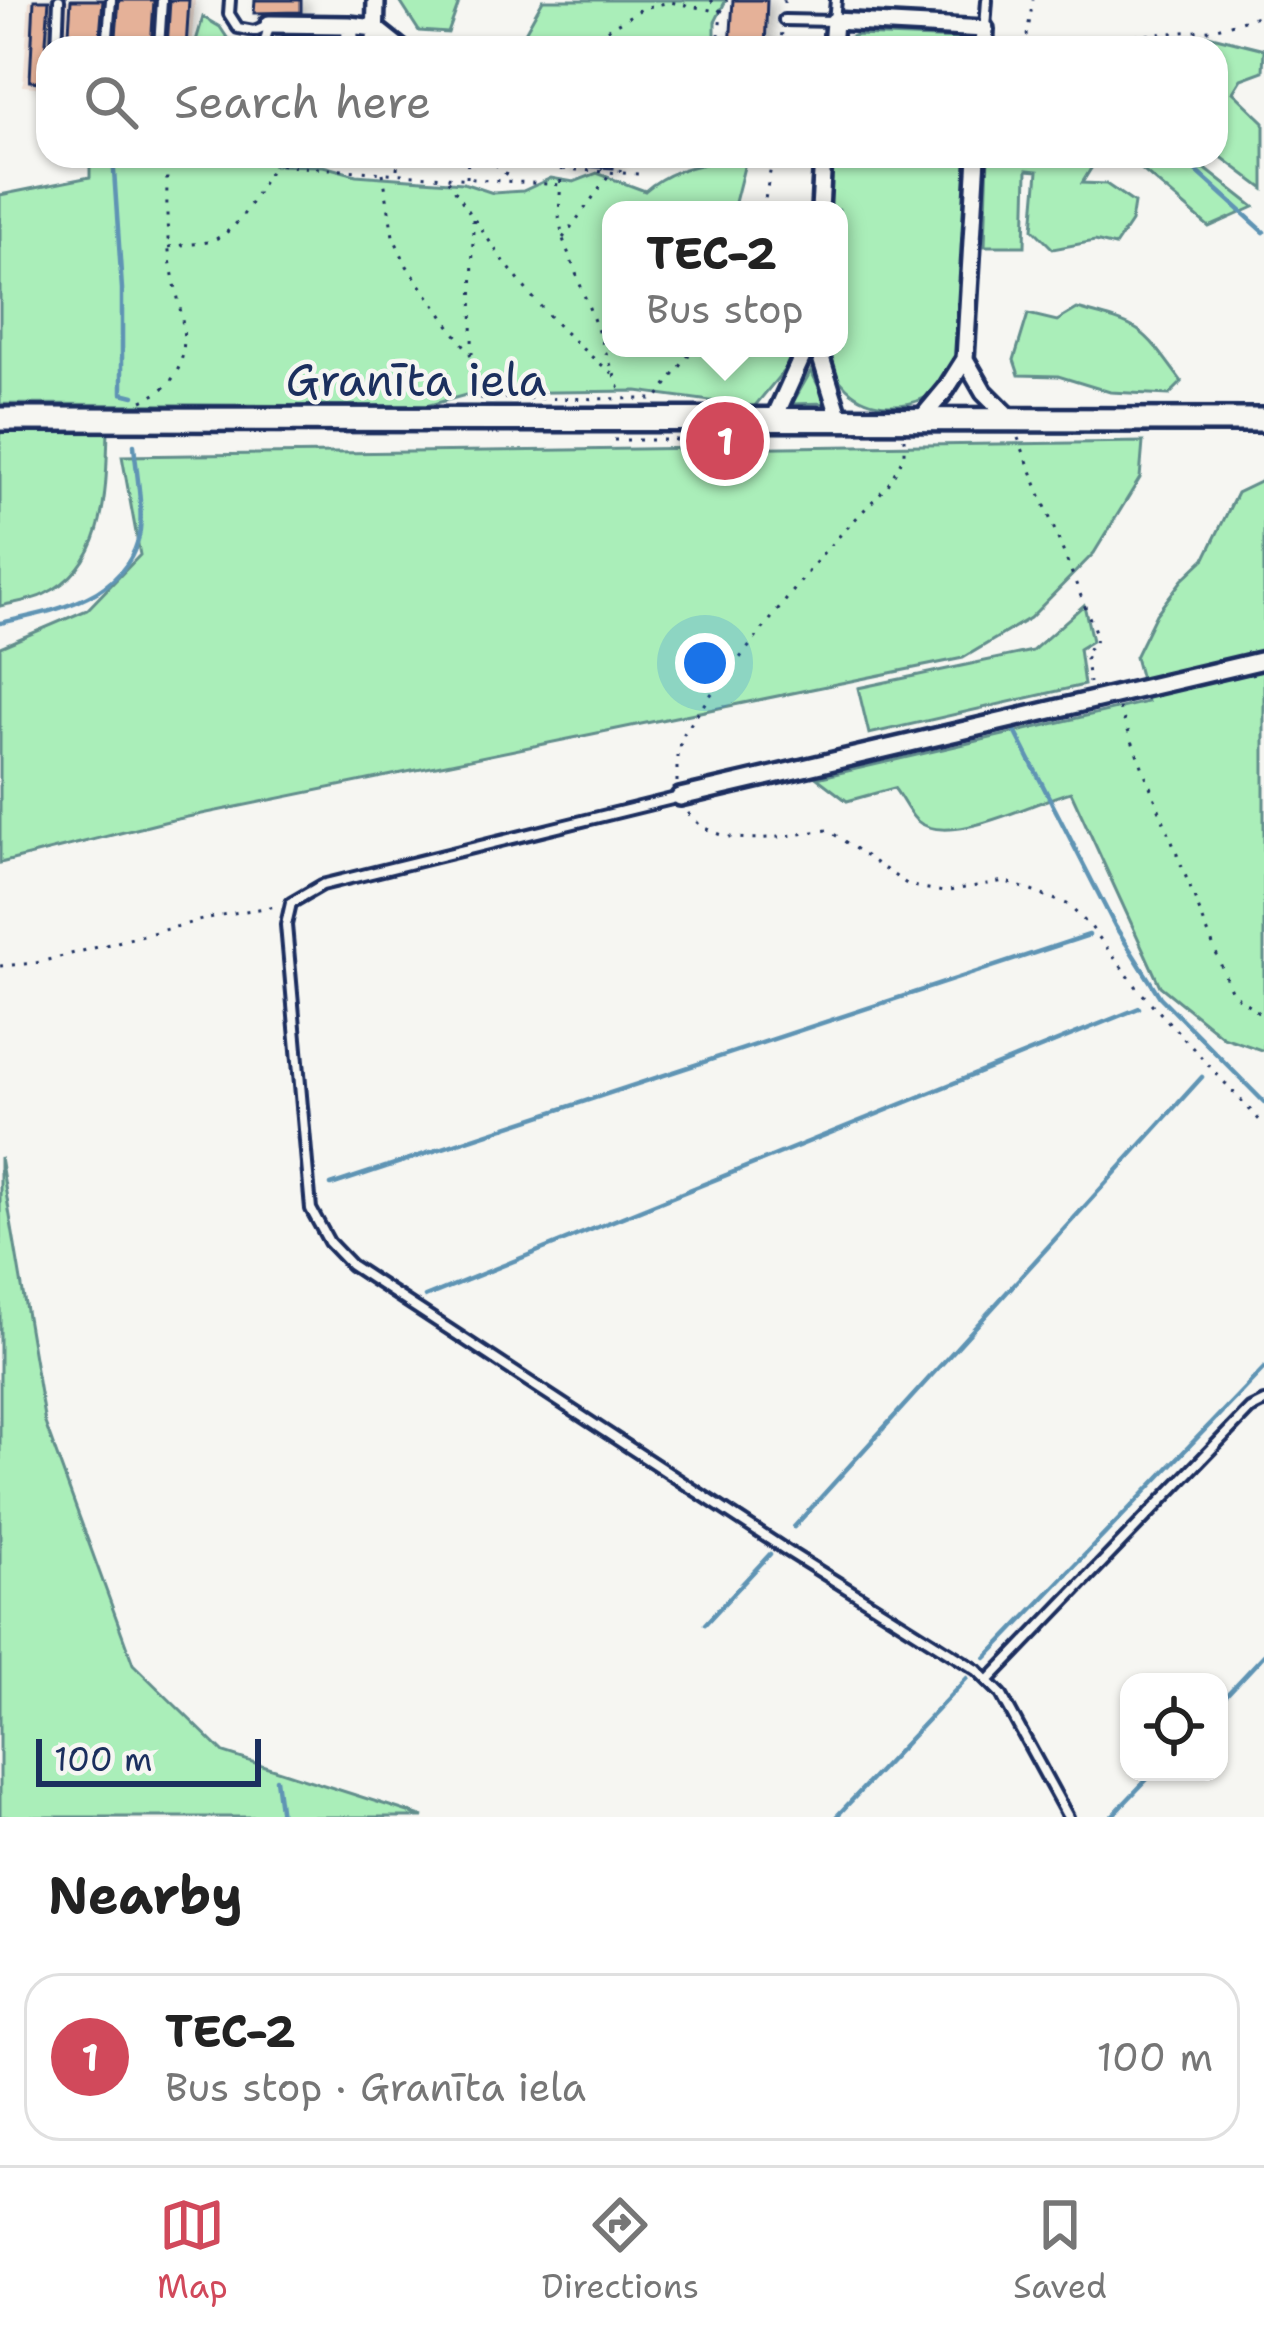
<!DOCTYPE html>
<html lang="en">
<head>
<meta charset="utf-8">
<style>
	body { margin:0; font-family:"Shantell Sans",sans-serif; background:#f6f6f6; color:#222 }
	.controls { position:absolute; right:36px; bottom:36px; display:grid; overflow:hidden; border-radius:24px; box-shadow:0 3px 9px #0004 }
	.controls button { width:108px; height:108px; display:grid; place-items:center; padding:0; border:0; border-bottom:3px solid #e0e0e0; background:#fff; color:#222; font:60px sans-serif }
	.scale { position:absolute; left:36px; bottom:30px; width:225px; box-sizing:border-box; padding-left:12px; border:6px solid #1b2f5e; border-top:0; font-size:33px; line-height:42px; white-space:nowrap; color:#1b2f5e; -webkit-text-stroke:9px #f6f6f2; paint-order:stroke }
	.you { position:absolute; left:705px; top:663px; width:42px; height:42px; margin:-30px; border:9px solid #fff; border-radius:50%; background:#1a73e8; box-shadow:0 0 0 18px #1a73e833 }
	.badge { display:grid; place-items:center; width:78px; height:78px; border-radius:50%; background:#d1495b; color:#fff; font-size:39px; font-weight:700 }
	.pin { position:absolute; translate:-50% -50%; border:6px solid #fff; box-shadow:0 3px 12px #0006 }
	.popup { position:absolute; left:602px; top:201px; width:246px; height:156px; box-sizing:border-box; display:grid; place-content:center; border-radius:24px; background:#fff; filter:drop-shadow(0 3px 9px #0005); font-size:39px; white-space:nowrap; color:#767676 }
	.popup b { font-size:45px; color:#222 }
	.popup::after { content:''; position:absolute; left:50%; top:100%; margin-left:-24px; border:24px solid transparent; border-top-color:#fff }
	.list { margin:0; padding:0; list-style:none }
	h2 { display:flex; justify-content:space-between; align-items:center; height:156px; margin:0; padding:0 48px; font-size:51px }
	h2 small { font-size:39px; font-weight:400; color:#767676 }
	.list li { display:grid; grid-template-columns:78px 1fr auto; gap:36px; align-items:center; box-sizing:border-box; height:168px; margin:0 24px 24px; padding:0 24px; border:3px solid #e0e0e0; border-radius:36px }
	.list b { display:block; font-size:45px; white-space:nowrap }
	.list p { margin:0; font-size:39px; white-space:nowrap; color:#767676 }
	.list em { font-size:39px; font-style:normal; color:#767676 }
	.icon { flex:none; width:66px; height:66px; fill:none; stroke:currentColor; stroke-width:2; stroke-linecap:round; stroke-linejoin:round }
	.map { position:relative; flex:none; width:1264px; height:1817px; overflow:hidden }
	.search { position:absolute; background:#fff; box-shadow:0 3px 9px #0004; left:36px; right:36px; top:36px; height:132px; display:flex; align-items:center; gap:30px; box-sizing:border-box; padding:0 42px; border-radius:36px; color:#767676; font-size:45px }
	.sheet { height:348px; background:#fff }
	nav { display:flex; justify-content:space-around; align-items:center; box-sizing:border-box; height:168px; border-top:3px solid #e0e0e0; background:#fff; font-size:33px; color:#767676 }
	nav a { display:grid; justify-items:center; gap:6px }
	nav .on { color:#d1495b }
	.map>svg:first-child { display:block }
	.built { fill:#f1e1d7 }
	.green { fill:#aaeeb9; stroke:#628e8c; stroke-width:3 }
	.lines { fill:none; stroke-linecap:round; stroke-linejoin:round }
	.stream { stroke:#5f94b4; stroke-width:4.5 }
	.building { fill:#e5b198; stroke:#1b2f5e; stroke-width:3; filter:url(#shadow) }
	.service-casing { stroke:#1b2f5e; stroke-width:16 }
	.minor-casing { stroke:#1b2f5e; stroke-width:24 }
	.secondary-casing { stroke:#1b2f5e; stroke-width:30 }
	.path { stroke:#1b2f5e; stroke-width:3; stroke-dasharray:3 9; stroke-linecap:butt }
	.service { stroke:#f6f6f2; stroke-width:8 }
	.minor { stroke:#f6f6f2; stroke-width:15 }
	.secondary { stroke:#f6f6f2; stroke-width:21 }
	.labels { text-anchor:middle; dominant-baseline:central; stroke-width:9; stroke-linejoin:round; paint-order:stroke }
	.street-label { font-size:45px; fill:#1b2f5e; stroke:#f6f6f2 }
</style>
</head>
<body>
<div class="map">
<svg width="1264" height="1817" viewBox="0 0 1264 1817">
	<defs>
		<filter id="shadow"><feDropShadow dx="6" dy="4" stdDeviation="6" flood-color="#0004"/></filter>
	</defs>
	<rect width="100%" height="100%" fill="#f6f6f2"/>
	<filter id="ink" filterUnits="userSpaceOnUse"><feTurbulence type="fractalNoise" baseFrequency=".00833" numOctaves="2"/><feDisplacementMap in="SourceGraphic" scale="24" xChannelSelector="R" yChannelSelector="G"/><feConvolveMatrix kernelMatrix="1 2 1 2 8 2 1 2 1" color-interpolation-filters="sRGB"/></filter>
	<g filter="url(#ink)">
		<!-- built -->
		<path class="built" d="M29,0H195L191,48H48V88L23,86Z"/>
		<!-- green -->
		<path class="green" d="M399,0H460L448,33L419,31Z
			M543,0H726L715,22V48H516Z
			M203,17L220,27L234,48H194Z
			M856,35L962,39L971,48H838L843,40Z
			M1208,35L1264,49L1263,71L1241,79L1233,92L1264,122V189L1216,153V48H1210Z
			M90,156H262L274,165L323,166L356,175L463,183L493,193L523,191L551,178L574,182L597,173L645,191C674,165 703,166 739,156L744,167L733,210H611V348L800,351L754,407L637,391L473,393L426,406L0,404V195L90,177Z
			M831,156H970C967,202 968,337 950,371C938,396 915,406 889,405C852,404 835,379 822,348H839V210H828Z
			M988,156H1085L1095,162L1082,183L1106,184L1134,203L1131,222L1115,246L1095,241L1053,249L1033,229L1038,171L1027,170L1025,246H985Z
			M1126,156H1189L1254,207L1209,227Z
			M1077,309C1144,327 1141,326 1182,382L1169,395L1110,392L1058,376L1019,375L1014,360L1028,314L1057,321Z
			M811,371L827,403L792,404Z
			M0,430H108C106,490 108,564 45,594C32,601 15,602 0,606Z
			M1143,442L1140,478L1094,553L1030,618L963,658L168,821L0,863V647L87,610L140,555L122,456Z
			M1264,480V1051L1223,1037L1160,986L1071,792C1034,801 948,849 916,820C908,812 902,798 894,788L847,801L817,778L1147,702L1135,657L1156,614L1182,580L1205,558L1237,493Z
			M1084,605L1092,641L1079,649L1084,685L869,734L858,688L1032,651Z
			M0,1157L45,1423L133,1664L224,1753L424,1817H0Z"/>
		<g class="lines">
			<!-- stream -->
			<path class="stream" d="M113,156L122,289V393L134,396
				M1180,156L1264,232
				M0,623C53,611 121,600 138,540C145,517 136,470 134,445
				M1015,731L1115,926L1160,997L1264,1102
				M331,1185L1089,935
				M425,1297L1139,1008
				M794,1527L1202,1077
				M705,1624L770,1554
				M986,1658L1264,1368
				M1219,1703L1264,1655
				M276,1779L281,1817
				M836,1817L967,1678
				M1111,1817L1154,1772"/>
		</g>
		<!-- building -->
		<path class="building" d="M34,0H49L44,68H48V83L30,81Z
			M71,0H103L99,48H68Z
			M119,0H154L151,48H115Z
			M170,0H189L186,48H167Z
			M255,0H301V12L254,13Z
			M733,0H767L765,48H730Z
			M283,36L327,37L326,48H282Z
			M569,156H614L613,168L569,165Z"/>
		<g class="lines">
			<defs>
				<path id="service" d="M230,0L229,14L238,28L254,31L268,25
					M784,20L834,21L836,0
					M985,28L987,0
					M57,48L59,0
					M107,48L111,0
					M159,48L162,0
					M263,48L269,26
					M680,797L322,885L291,903L286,925L311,1209L329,1242L351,1265L789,1552L977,1670L1001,1694L1068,1817
					M989,1680L1250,1409L1264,1402"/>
				<path id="minor" d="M269,24L349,25L351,48
					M349,25L375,28L400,48
					M375,48L376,0
					M832,48L834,21L985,29L984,48
					M820,210L823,156
					M818,348L840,419
					M965,359L984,392L1011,419
					M774,419L806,348
					M921,419L946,389L965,359L977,156
					M680,797L1264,660"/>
				<path id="secondary" d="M0,419L1264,420"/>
			</defs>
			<!-- service casing -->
			<use href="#service" class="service-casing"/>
			<!-- minor casing -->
			<use href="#minor" class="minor-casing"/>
			<!-- secondary casing -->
			<use href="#secondary" class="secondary-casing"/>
			<!-- path -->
			<path class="path" d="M711,0L721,12
				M784,0V10
				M576,48L643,8L670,2L721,12
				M718,48L721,12L727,0
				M780,48L782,32
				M1025,48L1033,0
				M1052,48L1088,39L1210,30L1264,14
				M272,156L277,163L286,166L561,185
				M487,156L511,179
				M562,156L559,216L563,239L622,395
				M397,169L398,156
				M563,169L638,174L639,156
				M620,172L622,156
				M383,173L393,236L407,266L471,355
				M467,178L468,156
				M448,180C495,251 544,324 614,374
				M763,210L773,156
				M473,219L472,357L480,398L656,399L694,348
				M563,238L611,173
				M169,247C181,244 194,245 207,242C243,232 255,191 275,164
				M142,401C211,371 175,307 169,251C166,220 167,188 167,156
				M1018,438L1096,634L1095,645L1085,651L1089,683
				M614,440H714
				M1119,708L1232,993L1264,1016
				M677,782V755L683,735L709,697L824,552L888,485L904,456V438
				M688,813C721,854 783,835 828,830L908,885L943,892L1004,881L1067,904L1091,927L1139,990L1264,1125
				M0,966L36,963L221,915L277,906"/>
			<!-- service -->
			<use href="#service" class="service"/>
			<!-- minor -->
			<use href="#minor" class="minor"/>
			<!-- secondary -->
			<use href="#secondary" class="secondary"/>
		</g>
	</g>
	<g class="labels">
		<!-- street labels -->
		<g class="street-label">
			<text x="416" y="380">Granīta iela</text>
		</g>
	</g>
</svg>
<div class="controls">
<button><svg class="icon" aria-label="locate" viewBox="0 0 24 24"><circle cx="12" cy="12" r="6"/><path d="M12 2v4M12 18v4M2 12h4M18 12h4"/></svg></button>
</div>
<div class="scale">100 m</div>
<div class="you"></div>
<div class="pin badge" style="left:725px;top:441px">1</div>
<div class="popup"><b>TEC-2</b>Bus stop</div>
<div class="search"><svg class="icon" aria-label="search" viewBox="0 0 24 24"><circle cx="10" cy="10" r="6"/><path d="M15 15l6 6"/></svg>Search here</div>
</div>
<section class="sheet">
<h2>Nearby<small></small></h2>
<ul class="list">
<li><span class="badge">1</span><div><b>TEC-2</b><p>Bus stop · Granīta iela</p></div><em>100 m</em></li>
</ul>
</section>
<nav>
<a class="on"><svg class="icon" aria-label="map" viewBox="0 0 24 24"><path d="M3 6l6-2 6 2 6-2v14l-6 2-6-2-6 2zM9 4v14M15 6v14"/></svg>Map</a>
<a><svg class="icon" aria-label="directions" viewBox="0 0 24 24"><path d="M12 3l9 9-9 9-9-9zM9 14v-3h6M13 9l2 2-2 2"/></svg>Directions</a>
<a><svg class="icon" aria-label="saved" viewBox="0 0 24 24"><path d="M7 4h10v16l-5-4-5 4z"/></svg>Saved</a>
</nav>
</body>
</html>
